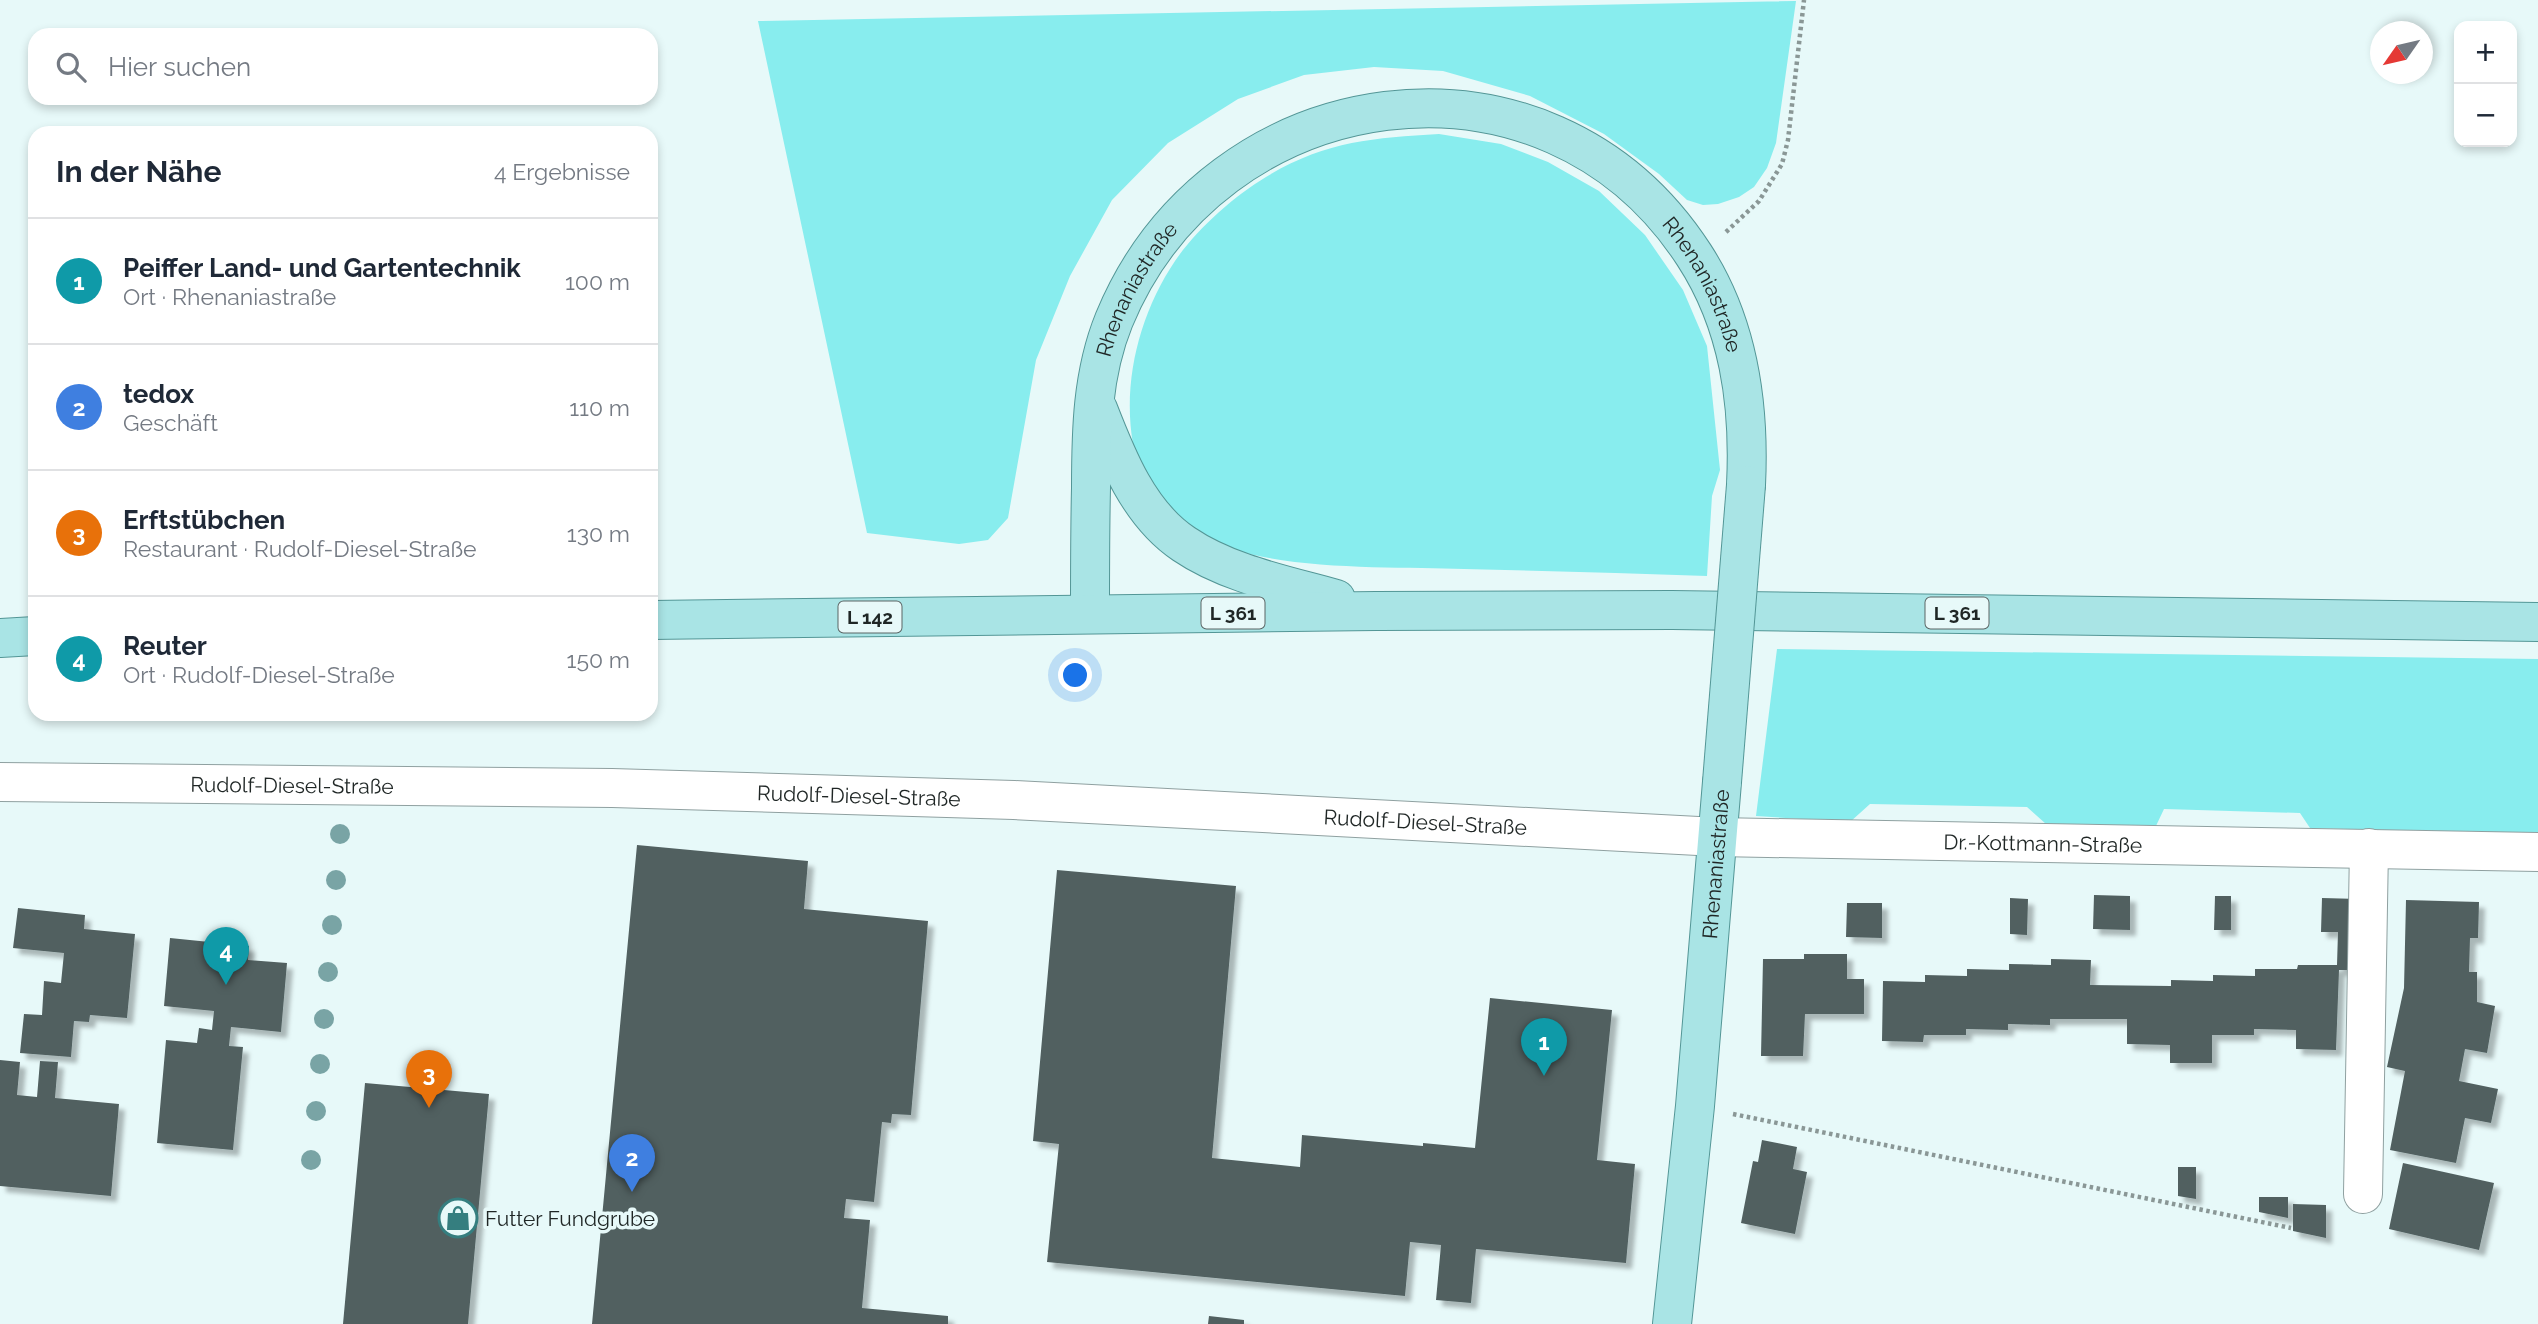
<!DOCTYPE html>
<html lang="de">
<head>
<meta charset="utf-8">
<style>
	body { margin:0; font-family:Raleway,sans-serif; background:#f6f6f7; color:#1f2937 }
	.controls { position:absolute; right:21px; top:21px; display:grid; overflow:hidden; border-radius:14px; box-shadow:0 4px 10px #0003 }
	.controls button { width:63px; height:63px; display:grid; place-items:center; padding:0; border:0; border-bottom:2px solid #e0e1e3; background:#fff; color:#1f2937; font:35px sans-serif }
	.compass { position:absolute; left:2370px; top:21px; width:63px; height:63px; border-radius:50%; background:#fff; box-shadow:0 4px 10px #0003; rotate:236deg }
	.you { position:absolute; left:1076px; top:676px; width:24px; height:24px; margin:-18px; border:5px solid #fff; border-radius:50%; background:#1a73e8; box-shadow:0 0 0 10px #1a73e833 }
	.badge { display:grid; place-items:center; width:46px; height:46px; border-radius:50%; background:#357e7f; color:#fff; font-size:23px; font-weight:700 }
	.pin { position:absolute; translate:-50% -58px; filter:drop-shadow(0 2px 4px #0008) }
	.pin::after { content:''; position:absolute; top:37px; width:24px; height:21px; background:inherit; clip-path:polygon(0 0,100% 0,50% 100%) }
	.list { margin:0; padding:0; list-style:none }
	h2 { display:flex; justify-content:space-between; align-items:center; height:91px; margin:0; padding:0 28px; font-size:30px }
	h2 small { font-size:23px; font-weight:400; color:#747a83 }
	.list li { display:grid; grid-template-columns:46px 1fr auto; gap:21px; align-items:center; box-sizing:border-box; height:126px; padding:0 28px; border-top:2px solid #e0e1e3 }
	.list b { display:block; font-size:26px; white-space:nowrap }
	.list p { margin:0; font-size:23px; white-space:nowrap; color:#747a83 }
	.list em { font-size:23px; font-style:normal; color:#747a83 }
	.icon { flex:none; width:38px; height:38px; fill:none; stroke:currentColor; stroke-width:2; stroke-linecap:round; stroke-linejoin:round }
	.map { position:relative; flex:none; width:2538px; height:1324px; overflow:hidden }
	.search { position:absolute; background:#fff; box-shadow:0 4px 10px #0003; left:28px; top:28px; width:630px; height:77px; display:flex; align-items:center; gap:18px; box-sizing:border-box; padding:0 24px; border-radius:21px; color:#747a83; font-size:26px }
	.panel { position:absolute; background:#fff; box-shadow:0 4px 10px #0003; left:28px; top:126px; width:630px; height:595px; border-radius:21px }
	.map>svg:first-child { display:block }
	.green { fill:#88edee }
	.building { fill:#516060; filter:url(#shadow) }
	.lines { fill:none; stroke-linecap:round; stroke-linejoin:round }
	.minor-casing { stroke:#8fa0a0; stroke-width:40 }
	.major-casing { stroke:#539696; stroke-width:40 }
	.path { stroke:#8a9796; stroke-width:4.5; stroke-dasharray:3.5 3.5; stroke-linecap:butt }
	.minor { stroke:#fff; stroke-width:38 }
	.major { stroke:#a9e4e5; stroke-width:38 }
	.major-bridge-casing { stroke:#539696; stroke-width:40; stroke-linecap:butt }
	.major-bridge { stroke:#a9e4e5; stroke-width:38 }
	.tree { fill:#79a4a5 }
	.labels { text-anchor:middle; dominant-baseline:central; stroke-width:7; stroke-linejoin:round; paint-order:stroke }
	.shield { fill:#e7f9f9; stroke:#5b6565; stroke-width:2 }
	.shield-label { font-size:19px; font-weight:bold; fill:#1f2625 }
	.street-label { font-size:21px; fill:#1f2625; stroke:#e7f9f9 }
	.poi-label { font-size:21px; fill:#1f2625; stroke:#e7f9f9; text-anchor:start }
</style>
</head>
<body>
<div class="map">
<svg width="2538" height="1324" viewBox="0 0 2538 1324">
	<defs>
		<filter id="shadow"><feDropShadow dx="6" dy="6" stdDeviation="2" flood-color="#0004"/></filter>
	</defs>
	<rect width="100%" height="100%" fill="#e7f9f9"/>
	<!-- green -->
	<path class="green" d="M1796,1L1776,143L1767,168L1754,187L1739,197L1718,204L1703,205L1687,200L1659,174L1604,134L1530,96L1443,71L1374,67L1304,75L1238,99L1168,143L1112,200L1070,276L1036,360L1008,518L988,540L959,544L867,533L758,21Z
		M1439,134L1501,144L1548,162L1599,191L1645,235L1683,290L1707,346L1720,470L1712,496L1707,576C1626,573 1545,571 1464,569C1392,566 1257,573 1198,533C1169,513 1139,479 1133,444C1122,381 1140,313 1175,261C1197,229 1233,197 1266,177C1325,141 1373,138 1439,134Z
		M1777,649L2538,659V834L2310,828L2300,813L2164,809L2155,828L2046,824L2027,807L1870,804L1850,822L1756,816Z"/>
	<!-- building -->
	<path class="building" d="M637,845L808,861L804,909L928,921L911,1115L892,1114L891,1123L882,1122L874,1202L846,1199L844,1218L870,1220L862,1308L948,1316V1324H592Z
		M1057,870L1236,886L1212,1158L1300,1167L1302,1135L1423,1146V1143L1475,1148L1490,998L1612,1010L1597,1160L1635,1164L1626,1263L1476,1249L1471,1303L1436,1300L1441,1245L1410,1242L1405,1296L1047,1262L1059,1144L1033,1141Z
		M2094,895L2130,896V930L2093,929Z
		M2215,896H2231V930H2214Z
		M2010,898L2028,899L2027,935L2010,934Z
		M2322,898L2359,899L2357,970H2339L2336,1050L2296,1049V1030L2254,1029V1035H2212V1063H2170V1045L2127,1044V1019H2050V1025L2008,1024V1030L1966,1029V1035H1924L1923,1042L1882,1041L1883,981L1925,982V975L1967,976V969L2009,970V964L2051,965V959L2091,960L2090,985L2171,986V980L2213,981V975L2255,976V969H2297L2298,965H2337L2338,932H2321Z
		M2406,900L2479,902L2478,938H2470L2469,972H2477V1002L2495,1006L2487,1053L2465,1049L2459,1081L2498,1089L2491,1123L2465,1118L2456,1163L2390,1150L2405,1071L2387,1067L2404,988Z
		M1847,903H1882V938L1846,937Z
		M18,908L85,915L84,929L135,934L127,1018L90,1015L89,1022L74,1021L71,1057L20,1053L24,1014L42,1015L44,981L61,983L64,953L13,948Z
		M170,938L249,946L248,960L287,963L281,1032L231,1027L229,1046L243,1047L233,1150L157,1143L166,1040L197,1043L199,1028L212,1030L214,1011L164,1006Z
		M1804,954H1847V979H1864V1014H1805L1803,1056H1761L1763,959H1804Z
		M0,1060L20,1062L17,1095L37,1097L40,1061L58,1062L55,1098L119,1104L111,1196L0,1186Z
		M365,1083L489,1094L468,1324H343Z
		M1762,1140L1797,1147L1793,1169L1807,1172L1795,1234L1741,1223L1753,1161L1758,1162Z
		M2403,1163L2494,1183L2479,1250L2389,1229Z
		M2178,1167H2196V1199L2178,1196Z
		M2259,1197H2288V1218L2259,1212Z
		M2293,1204L2326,1205V1238L2293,1231Z
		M1209,1316L1244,1320V1324H1208Z"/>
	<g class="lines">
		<defs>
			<g id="minor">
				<path id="s1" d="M0,782L612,788L1014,800L1717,837L2538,852"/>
				<path d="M2363,1194L2369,848"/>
			</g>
			<g id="major">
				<path d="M1098,409C1117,458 1139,514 1184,544C1228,574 1286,585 1336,599"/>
				<path id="s2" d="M1090,614C1090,572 1090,530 1091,488C1091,431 1092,374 1114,320C1214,77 1546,27 1694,255C1739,324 1750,404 1746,485"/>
				<path d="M651,620L1376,611L1672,610L2538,622"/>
				<path d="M0,638L35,636"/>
				<path id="s3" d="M1672,1324L1695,1106L1722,782"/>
			</g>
		</defs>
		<!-- minor casing -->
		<use href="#minor" class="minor-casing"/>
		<!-- major casing -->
		<use href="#major" class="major-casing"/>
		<!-- path -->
		<path class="path" d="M1726,232L1759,201L1782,164L1788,140L1804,0
			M1733,1114L2291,1228"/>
		<!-- minor -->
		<use href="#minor" class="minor"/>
		<!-- major -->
		<use href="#major" class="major"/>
		<defs>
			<path id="major-bridge" d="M1722,782L1746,485"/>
		</defs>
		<!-- major-bridge casing -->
		<use href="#major-bridge" class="major-bridge-casing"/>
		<!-- major-bridge -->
		<use href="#major-bridge" class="major-bridge"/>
	</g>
	<!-- trees -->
	<g class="tree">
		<circle cx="340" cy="834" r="10"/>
		<circle cx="336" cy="880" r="10"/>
		<circle cx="332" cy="925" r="10"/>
		<circle cx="328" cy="972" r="10"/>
		<circle cx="324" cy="1019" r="10"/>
		<circle cx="320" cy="1064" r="10"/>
		<circle cx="316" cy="1111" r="10"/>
		<circle cx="311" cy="1160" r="10"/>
	</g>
	<!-- icons -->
	<defs>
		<symbol id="shop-ring" viewBox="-11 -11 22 22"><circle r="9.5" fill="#e7f9f9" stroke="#357e7f" stroke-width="1.5"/><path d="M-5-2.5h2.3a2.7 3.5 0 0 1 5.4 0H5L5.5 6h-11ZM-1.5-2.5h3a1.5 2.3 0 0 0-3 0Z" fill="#357e7f"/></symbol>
	</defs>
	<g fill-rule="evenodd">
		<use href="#shop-ring" x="436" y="1196" width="44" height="44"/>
	</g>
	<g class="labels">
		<!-- shield labels -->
		<g class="shield">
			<rect x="1201.5" y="597.5" width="63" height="31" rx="5"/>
			<rect x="1925.5" y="597.5" width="63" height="31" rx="5"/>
			<rect x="838.5" y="601.5" width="63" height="31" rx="5"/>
		</g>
		<g class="shield-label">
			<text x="1233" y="613">L 361</text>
			<text x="1957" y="613">L 361</text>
			<text x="870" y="617">L 142</text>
		</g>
		<!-- street labels -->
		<g class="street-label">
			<text stroke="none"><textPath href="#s2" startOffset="1046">Rhenaniastraße</textPath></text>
			<text stroke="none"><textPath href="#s2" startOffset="334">Rhenaniastraße</textPath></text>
			<text stroke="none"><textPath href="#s1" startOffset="292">Rudolf-Diesel-Straße</textPath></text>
			<text stroke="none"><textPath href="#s1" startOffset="859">Rudolf-Diesel-Straße</textPath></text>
			<text stroke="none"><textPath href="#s1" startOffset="1426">Rudolf-Diesel-Straße</textPath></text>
			<text stroke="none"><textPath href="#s1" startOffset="2044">Dr.-Kottmann-Straße</textPath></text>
			<text stroke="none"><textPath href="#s3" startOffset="462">Rhenaniastraße</textPath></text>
		</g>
		<!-- poi labels -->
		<g class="poi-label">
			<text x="485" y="1218">Futter Fundgrube</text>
		</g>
	</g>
</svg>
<div class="controls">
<button>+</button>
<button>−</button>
</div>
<svg class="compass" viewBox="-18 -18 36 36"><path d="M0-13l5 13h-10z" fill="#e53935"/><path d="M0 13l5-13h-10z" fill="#747a83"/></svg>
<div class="you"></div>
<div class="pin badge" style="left:1544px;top:1076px;background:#0f9aa8">1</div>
<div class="pin badge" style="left:632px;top:1192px;background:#3f7fe0">2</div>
<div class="pin badge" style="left:429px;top:1108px;background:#e8710a">3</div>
<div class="pin badge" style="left:226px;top:985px;background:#0f9aa8">4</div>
<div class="search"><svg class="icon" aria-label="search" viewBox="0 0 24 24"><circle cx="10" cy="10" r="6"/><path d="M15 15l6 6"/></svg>Hier suchen</div>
<section class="panel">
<h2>In der Nähe<small>4 Ergebnisse</small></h2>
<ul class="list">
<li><span class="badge" style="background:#0f9aa8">1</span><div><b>Peiffer Land- und Gartentechnik</b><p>Ort · Rhenaniastraße</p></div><em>100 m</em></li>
<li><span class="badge" style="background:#3f7fe0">2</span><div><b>tedox</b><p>Geschäft</p></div><em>110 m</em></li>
<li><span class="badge" style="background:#e8710a">3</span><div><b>Erftstübchen</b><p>Restaurant · Rudolf-Diesel-Straße</p></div><em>130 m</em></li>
<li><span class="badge" style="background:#0f9aa8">4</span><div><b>Reuter</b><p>Ort · Rudolf-Diesel-Straße</p></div><em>150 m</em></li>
</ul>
</section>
</div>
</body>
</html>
